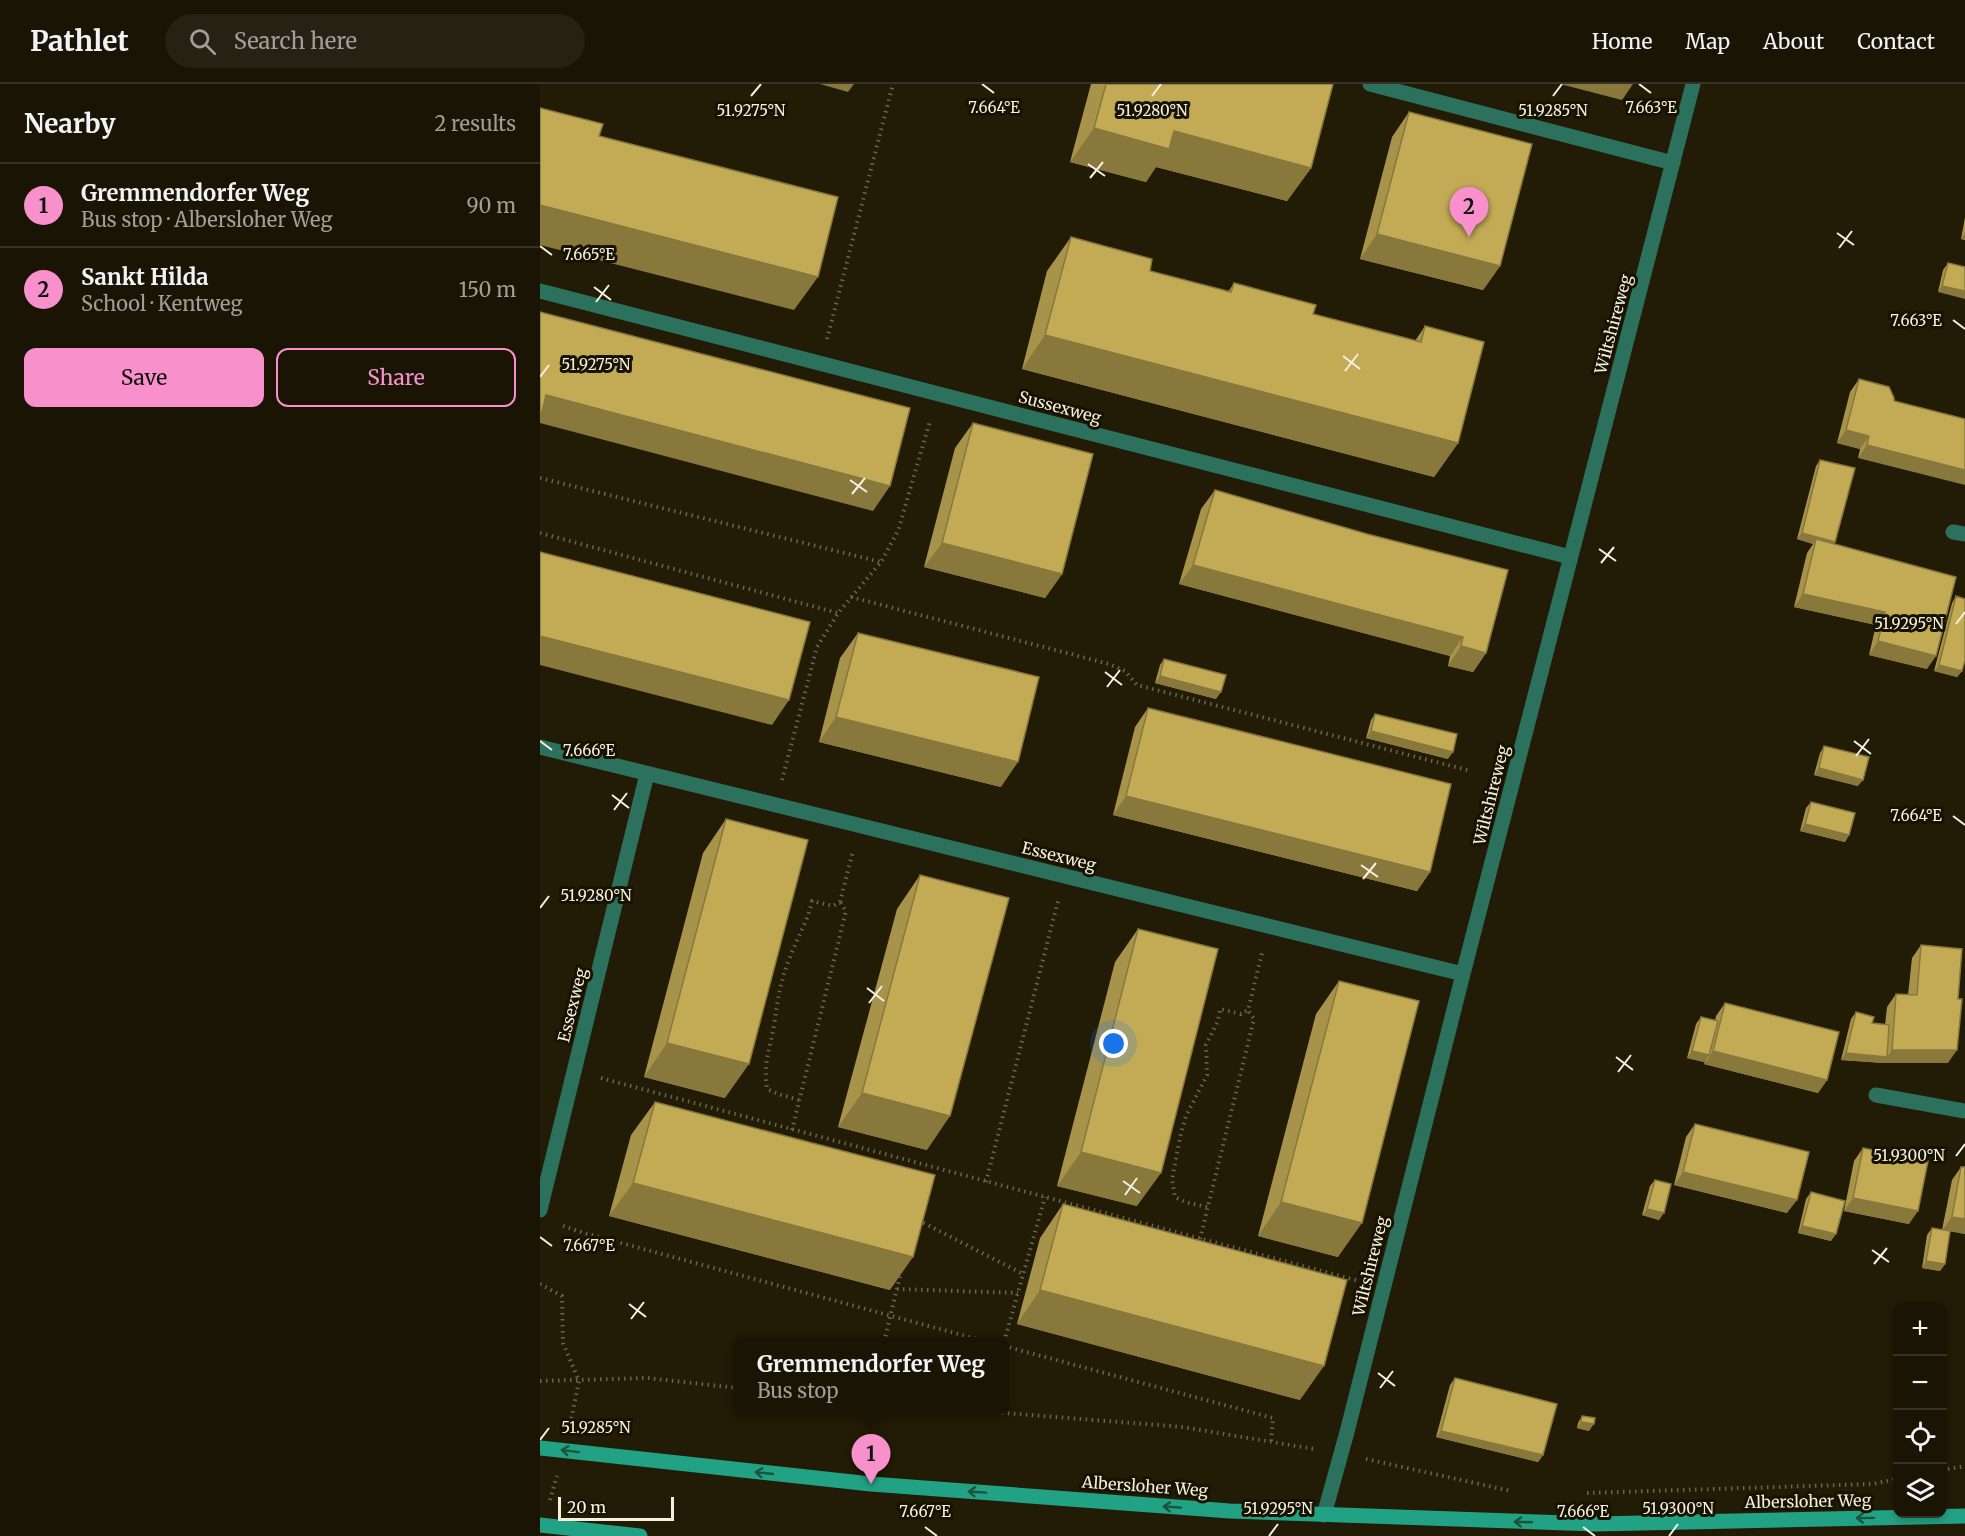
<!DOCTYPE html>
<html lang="en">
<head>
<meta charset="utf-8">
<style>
	body { margin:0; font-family:Merriweather,serif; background:#272113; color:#f1f3f6 }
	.controls { position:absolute; right:18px; bottom:18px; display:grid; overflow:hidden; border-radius:12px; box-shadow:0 3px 9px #0003 }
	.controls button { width:54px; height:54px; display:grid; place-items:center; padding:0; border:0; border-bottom:2px solid #383326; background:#1a1404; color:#f1f3f6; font:30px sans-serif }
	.scale { position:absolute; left:18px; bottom:15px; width:116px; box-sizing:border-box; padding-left:6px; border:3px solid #f4f0e2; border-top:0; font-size:16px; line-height:21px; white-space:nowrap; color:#f4f0e2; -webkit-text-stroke:4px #181200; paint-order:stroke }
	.you { position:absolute; left:574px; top:960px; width:21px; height:21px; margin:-15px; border:4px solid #fff; border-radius:50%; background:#1a73e8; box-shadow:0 0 0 9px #1a73e833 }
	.badge { display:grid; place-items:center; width:39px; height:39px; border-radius:50%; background:#f890cc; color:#111; font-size:20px; font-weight:700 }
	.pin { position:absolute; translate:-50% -50px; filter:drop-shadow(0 2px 3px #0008) }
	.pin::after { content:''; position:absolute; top:32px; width:21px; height:18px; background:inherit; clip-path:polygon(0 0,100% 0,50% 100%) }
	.popup { position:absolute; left:193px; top:1253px; width:276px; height:78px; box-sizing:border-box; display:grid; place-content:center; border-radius:12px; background:#1a1404; filter:drop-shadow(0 2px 4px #0005); font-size:20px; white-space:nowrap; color:#9f9e9a }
	.popup b { font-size:22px; color:#f1f3f6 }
	.popup::after { content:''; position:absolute; left:50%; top:100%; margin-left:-12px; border:12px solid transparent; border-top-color:#1a1404 }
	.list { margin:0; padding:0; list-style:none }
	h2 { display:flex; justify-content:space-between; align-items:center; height:78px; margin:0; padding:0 24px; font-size:26px }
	h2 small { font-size:20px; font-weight:400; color:#9f9e9a }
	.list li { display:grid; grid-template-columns:39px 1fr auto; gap:18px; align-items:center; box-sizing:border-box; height:84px; padding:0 24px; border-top:2px solid #383326 }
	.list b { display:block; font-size:22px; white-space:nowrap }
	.list p { margin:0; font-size:20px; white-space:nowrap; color:#9f9e9a }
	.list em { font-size:20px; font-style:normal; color:#9f9e9a }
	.actions { display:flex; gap:12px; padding:18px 24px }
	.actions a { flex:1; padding:14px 0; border:2px solid #f890cc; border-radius:12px; text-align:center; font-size:21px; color:#f890cc }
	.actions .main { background:#f890cc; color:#111 }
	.icon { flex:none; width:33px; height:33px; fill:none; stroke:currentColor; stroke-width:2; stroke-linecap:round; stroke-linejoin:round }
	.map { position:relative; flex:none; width:1425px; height:1452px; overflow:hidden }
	header { display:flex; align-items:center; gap:36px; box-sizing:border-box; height:84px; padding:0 30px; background:#1a1404; border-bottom:2px solid #383326 }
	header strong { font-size:28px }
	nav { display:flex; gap:33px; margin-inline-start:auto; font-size:21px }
	.search { width:420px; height:54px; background:#272113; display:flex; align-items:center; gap:15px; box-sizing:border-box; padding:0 21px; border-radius:33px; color:#9f9e9a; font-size:22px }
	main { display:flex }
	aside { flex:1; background:#1a1404 }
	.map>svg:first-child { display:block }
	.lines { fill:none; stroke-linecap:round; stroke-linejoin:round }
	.path { stroke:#6a6451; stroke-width:4; stroke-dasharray:1.5 4.5; stroke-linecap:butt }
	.street { stroke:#2b715e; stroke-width:15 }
	.secondary { stroke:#22a284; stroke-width:15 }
	.wall { fill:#a8934a }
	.shaded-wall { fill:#88783c }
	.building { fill:#c3ab56; stroke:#88783c; stroke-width:1.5 }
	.oneway { stroke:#1c533b }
	.ticks { fill:none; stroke:#f4f0e2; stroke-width:2 }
	.labels { text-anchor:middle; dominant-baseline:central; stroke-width:6; stroke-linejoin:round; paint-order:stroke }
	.street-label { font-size:16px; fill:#f4f0e2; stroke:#181200 }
	.ticks-label { font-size:15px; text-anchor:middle; fill:#f4f0e2; stroke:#181200; stroke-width:6; stroke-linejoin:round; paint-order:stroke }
</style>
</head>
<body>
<header>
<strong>Pathlet</strong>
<div class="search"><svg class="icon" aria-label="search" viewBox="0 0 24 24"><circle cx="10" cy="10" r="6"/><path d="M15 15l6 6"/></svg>Search here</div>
<nav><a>Home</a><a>Map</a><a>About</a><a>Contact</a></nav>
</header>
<main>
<aside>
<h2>Nearby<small>2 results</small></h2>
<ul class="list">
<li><span class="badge">1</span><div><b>Gremmendorfer Weg</b><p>Bus stop · Albersloher Weg</p></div><em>90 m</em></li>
<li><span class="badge">2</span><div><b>Sankt Hilda</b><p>School · Kentweg</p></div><em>150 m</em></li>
</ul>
<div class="actions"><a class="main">Save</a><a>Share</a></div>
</aside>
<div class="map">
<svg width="1425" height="1452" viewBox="0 0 1425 1452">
	<rect width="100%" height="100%" fill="#221b05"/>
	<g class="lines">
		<!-- path -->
		<path class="path" d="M287,255L353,0
			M0,394L341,478
			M0,449L298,529
			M311,513L569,580L585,587L597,601L931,687
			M242,696L277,563L298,529L341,478L358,447L390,337
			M300,818L313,767
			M61,994L819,1197
			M259,1016L238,1010L227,1005C223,977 230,966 234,941C238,915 240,898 250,873C257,854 268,837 272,817L293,822L300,818
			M252,1046L306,827L300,818
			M446,1098L518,817
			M667,1123L645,1118L635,1113L632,1095L641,1049L646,1032L667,991L666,961L678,937L680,925L701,930L708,926
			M378,1136L483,1190
			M23,1142L44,1149L448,1258
			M660,1155L714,935L708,926L722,869
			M0,1200L22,1212L23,1259L39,1297L30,1341
			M357,1205L478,1209
			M344,1258L361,1188
			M464,1258L505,1113
			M464,1262L733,1334L731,1358
			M0,1297L107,1294L198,1304
			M426,1326L643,1343L774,1365
			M826,1375L971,1407
			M1402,1386L1425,1382
			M1047,1409L1332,1400L1358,1395
			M10,1416L17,1392"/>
		<!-- street -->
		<path class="street" d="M830,0L1133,79
			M0,207L1030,473
			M1413,448L1425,450
			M0,663L923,890
			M1336,1011L1425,1027
			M0,1126L107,690
			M784,1431L807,1348L923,890L1153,0"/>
		<!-- secondary -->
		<path class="secondary" d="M0,1364L331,1400L690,1427L1056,1440L1425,1432
			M0,1441L100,1452"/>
	</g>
	<!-- wall -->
	<path class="wall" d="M551,0H793L771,84L747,117L616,83L606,98L530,78Z
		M869,28L960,182L943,206L820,175L852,53Z
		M1425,133V156L1421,155Z
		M531,153L610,187L688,208L694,199L773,230L875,257L885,242L918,359L894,393L482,285L507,187Z
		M1408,179L1425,183L1398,208L1403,186Z
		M1319,295L1354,317L1425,335L1318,374L1320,365L1297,359L1310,308Z
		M433,339L522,490L505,514L384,483L415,364Z
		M1280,376L1295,458L1293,460L1387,585L1329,571L1336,541L1254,523L1267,469L1273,460L1257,455L1276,382Z
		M675,406L827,450L946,569L933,588L908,582L910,572L639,500L661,425Z
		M1416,512L1422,587L1417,593L1394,587L1412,519Z
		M318,549L461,703L279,658L300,574Z
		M624,575L676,615L615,599L620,581Z
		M608,624L890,788L877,807L573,731L595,643Z
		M835,630L908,675L826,654L831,636Z
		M1284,662L1318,702L1274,691L1280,669Z
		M1271,718L1309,751L1305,758L1260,747L1266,724Z
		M186,735L185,1014L104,993L163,769Z
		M380,791L387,1066L298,1043L357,825Z
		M598,845L597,1122L517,1102L575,878Z
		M1381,861L1408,979H1343L1301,976L1311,935L1316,928L1332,939L1345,941L1347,923L1356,910L1368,911L1372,874Z
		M799,897L798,1173L718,1152L776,930Z
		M1185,919L1287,996L1278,1009L1164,980L1165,977L1164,978L1147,974L1156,940L1161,933L1175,937L1176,932Z
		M115,1018L350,1206L69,1132L91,1051Z
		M1155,1040L1247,1129L1134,1101L1146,1053Z
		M1323,1064L1369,1140L1304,1127L1314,1077Z
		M1421,1083L1425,1150L1410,1147L1405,1180L1400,1187L1382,1184L1387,1151L1392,1144L1402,1146L1412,1096Z
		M1115,1096L1119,1136L1102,1131L1110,1102Z
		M1271,1108L1291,1157L1258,1149L1266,1115Z
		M523,1120L760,1316L477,1240L500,1154Z
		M915,1294L1003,1371L998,1378L896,1353L910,1301Z
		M1042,1332L1049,1347L1037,1344L1038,1339Z"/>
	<!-- shaded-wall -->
	<path class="shaded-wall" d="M280,0H314L308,8Z
		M1020,0H1093L1082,16Z
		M554,44L634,47L771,84L747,117L616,83L606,98L530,78Z
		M0,121L278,193L254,226L0,161Z
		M1425,149V156L1421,155Z
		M837,150L960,182L943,206L820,175Z
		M1402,202L1425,207V215L1398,208Z
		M505,251L918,359L894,393L482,285Z
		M6,311L350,402L333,427L0,339V320Z
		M1306,346L1329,352L1320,365L1297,359Z
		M1327,361L1425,386V401L1318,374Z
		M1262,449L1295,458L1290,464L1276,455L1273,460L1257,455Z
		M402,459L522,490L505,514L384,483Z
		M653,481L923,553L910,572L639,500Z
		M1263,510L1345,528L1336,541L1254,523Z
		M0,552L249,616L232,641L0,581Z
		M1338,557L1396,572L1387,585L1329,571Z
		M921,562L946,569L933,588L908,582Z
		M1399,581L1422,587L1417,593L1394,587Z
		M620,592L681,608L676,615L615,599Z
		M296,633L478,678L461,703L279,658Z
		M831,647L913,668L908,675L826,654Z
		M1279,684L1323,696L1318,702L1274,691Z
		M586,712L890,788L877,807L573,731Z
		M1265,740L1309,751L1305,758L1260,747Z
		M127,959L209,980L185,1014L104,993Z
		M1352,966H1417L1408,979H1343Z
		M1152,967L1169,971L1164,978L1147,974Z
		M1173,967L1287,996L1278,1009L1164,980Z
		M1306,969L1347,973L1343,979L1301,976Z
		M322,1009L410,1032L387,1066L298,1043Z
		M541,1068L621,1089L597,1122L517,1102Z
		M1143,1088L1257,1116L1247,1129L1134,1101Z
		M93,1099L373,1173L350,1206L69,1132Z
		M1313,1114L1378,1127L1369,1140L1304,1127Z
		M741,1118L822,1139L798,1173L718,1152Z
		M1107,1125L1124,1129L1119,1136L1102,1131Z
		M1412,1133L1425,1135V1150L1402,1146Z
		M1262,1142L1296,1150L1291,1157L1258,1149Z
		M1386,1177L1405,1180L1400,1187L1382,1184Z
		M500,1206L784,1282L760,1316L477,1240Z
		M1041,1338L1054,1340L1049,1347L1037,1344Z
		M901,1347L1003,1371L998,1378L896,1353Z"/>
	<!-- building -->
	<path class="building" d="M566,0H793L771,84L634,47L629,65L554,44Z
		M0,24L63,40L59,52L298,113L278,193L0,121Z
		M869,28L992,60L960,182L837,150Z
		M531,153L612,175L610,187L691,208L694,199L776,221L773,230L881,258L885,242L944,258L918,359L505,251Z
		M1408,179L1425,183V207L1402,202Z
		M0,228L370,324L350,402L6,311L1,332H0Z
		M1319,295L1349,303L1354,314V317L1425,335V386L1327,361L1329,352L1306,346Z
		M433,339L553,370L522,490L402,459Z
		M1280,376L1315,384L1295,458L1262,449Z
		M675,406L827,450L968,486L946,569L921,562L923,553L653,481Z
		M1276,455L1416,493L1396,572L1338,557L1345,528L1263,510Z
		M0,468L270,538L249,616L0,552Z
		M1416,512L1425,515V576L1422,587L1399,581Z
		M318,549L499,593L478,678L296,633Z
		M624,575L686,591L681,608L620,592Z
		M608,624L911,700L890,788L586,712Z
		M835,630L917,650L913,668L831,647Z
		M1284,662L1329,673L1323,696L1279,684Z
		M1271,718L1315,729L1309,751L1265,740Z
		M186,735L268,756L209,980L127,959Z
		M380,791L469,814L410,1032L322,1009Z
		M598,845L678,865L621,1089L541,1068Z
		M1381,861L1422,865L1418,915H1422L1417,966H1352L1356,910L1377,911Z
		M799,897L879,917L822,1139L741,1118Z
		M1185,919L1299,948L1287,996L1173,967Z
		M1316,928L1334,933L1332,939L1349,941L1347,973L1306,969Z
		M1161,933L1178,937L1169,971L1152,967Z
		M115,1018L395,1091L373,1173L93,1099Z
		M1155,1040L1269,1068L1257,1116L1143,1088Z
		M1323,1064L1388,1077L1378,1127L1313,1114Z
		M1421,1083H1425V1135L1412,1133Z
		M1115,1096L1131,1100L1124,1129L1107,1125Z
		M1271,1108L1305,1117L1296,1150L1262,1142Z
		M523,1120L807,1196L784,1282L500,1206Z
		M1392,1144L1410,1147L1405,1180L1386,1177Z
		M915,1294L1017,1320L1003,1371L901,1347Z
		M1042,1332L1055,1334L1054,1340L1041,1338Z"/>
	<!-- one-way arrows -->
	<defs><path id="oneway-shaft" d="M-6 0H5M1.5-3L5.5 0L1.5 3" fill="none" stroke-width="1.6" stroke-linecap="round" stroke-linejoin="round" transform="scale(1.5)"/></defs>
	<g class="oneway">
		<use href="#oneway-shaft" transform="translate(30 1367) rotate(-173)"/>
		<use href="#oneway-shaft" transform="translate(224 1389) rotate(-174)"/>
		<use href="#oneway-shaft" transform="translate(437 1408) rotate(-176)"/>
		<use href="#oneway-shaft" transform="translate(632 1423) rotate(-176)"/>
		<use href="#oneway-shaft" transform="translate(1325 1434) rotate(179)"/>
		<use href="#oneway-shaft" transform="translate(983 1438) rotate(-178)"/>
	</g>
	<!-- ticks -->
	<path class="ticks" d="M442,0L454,9M1099,0L1111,9M211,12L221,0M612,12L621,0M1013,12L1022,0M548,80L565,92M550,94L563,78M1297,149L1314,161M0,162L12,171M1299,164L1312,147M54,203L71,216M56,218L69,201M1413,236L1425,245M803,272L820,285M805,287L818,270M0,293L9,281M310,396L327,408M312,410L325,394M1059,465L1076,477M1061,479L1074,463M1416,540L1425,528M565,588L582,601M567,603L580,586M0,657L12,666M1314,657L1331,670M1316,672L1329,655M72,711L89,724M74,726L87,709M1413,732L1425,741M821,781L838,793M823,795L836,779M0,824L9,812M327,904L344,917M329,919L342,902M1076,973L1093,986M1078,988L1091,971M1416,1072L1425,1060M583,1097L600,1109M585,1111L597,1094M0,1153L12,1162M1332,1166L1349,1178M1334,1180L1347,1164M89,1220L106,1233M91,1235L104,1218M838,1289L855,1302M840,1304L853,1287M0,1356L9,1344M385,1443L397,1452M1043,1443L1055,1452M729,1452L738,1440M1129,1452L1138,1440"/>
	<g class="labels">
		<!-- street labels -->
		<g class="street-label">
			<text transform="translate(1073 240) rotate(-75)">Wiltshireweg</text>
			<text transform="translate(520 323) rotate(15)">Sussexweg</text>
			<text transform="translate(951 711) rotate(-76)">Wiltshireweg</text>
			<text transform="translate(519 772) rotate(14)">Essexweg</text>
			<text transform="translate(32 921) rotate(-76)">Essexweg</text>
			<text transform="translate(830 1182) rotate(-76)">Wiltshireweg</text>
			<text transform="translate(605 1402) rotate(4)">Albersloher Weg</text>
			<text transform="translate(1268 1417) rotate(-1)">Albersloher Weg</text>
		</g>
	</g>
	<g class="ticks-label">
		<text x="1111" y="29">7.663°E</text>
		<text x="454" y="29">7.664°E</text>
		<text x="211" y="32">51.9275°N</text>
		<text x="612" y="32">51.9280°N</text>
		<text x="1013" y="32">51.9285°N</text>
		<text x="49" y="176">7.665°E</text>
		<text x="1376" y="242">7.663°E</text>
		<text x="56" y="286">51.9275°N</text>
		<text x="1369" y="545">51.9295°N</text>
		<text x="49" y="672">7.666°E</text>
		<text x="1376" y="737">7.664°E</text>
		<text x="56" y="817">51.9280°N</text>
		<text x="1369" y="1077">51.9300°N</text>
		<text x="49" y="1167">7.667°E</text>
		<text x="56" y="1349">51.9285°N</text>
		<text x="738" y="1430">51.9295°N</text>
		<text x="1138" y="1430">51.9300°N</text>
		<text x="385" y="1433">7.667°E</text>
		<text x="1043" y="1433">7.666°E</text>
	</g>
</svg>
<div class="controls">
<button>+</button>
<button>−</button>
<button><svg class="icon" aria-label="locate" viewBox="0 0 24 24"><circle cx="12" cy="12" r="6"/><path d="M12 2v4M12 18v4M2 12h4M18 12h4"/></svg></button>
<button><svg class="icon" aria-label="layers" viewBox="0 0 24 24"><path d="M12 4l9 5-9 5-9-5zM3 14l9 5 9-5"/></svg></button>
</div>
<div class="scale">20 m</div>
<div class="you"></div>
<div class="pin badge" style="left:331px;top:1400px">1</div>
<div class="popup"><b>Gremmendorfer Weg</b>Bus stop</div>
<div class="pin badge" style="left:929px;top:153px">2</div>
</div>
</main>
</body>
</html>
